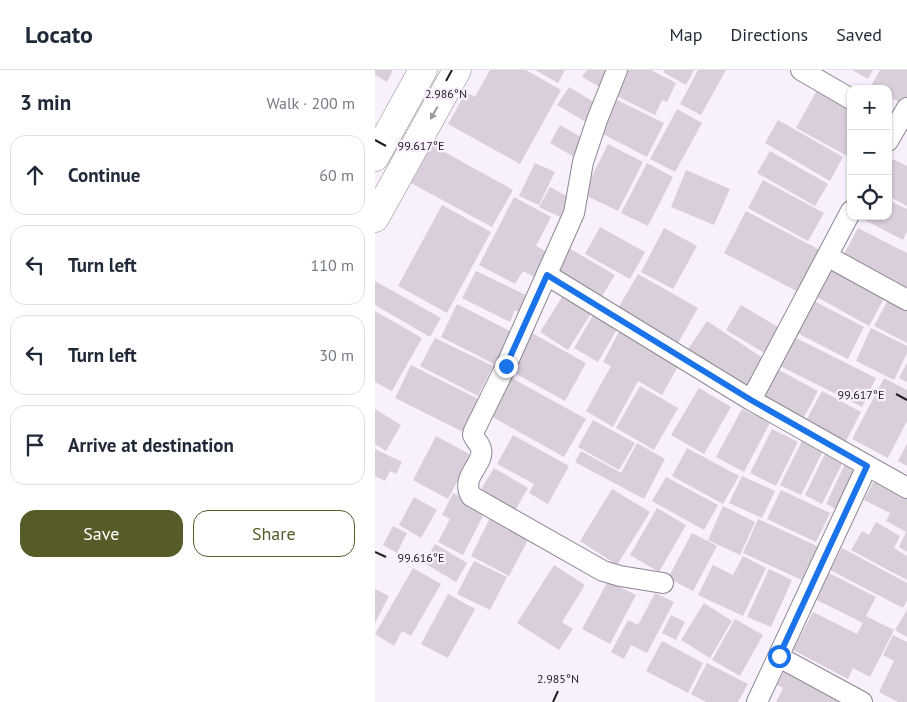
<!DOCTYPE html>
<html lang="en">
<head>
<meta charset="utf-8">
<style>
	body { margin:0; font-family:"PT Sans",sans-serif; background:#f6f6f7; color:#1f2937 }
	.controls { position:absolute; right:15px; top:15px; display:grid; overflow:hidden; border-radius:10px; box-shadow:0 1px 4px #0004 }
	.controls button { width:45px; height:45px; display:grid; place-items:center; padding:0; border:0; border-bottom:1px solid #e0e1e3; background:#fff; color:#1f2937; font:25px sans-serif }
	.stop { position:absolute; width:15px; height:15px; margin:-11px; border:4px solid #1a73e8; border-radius:50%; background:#fff }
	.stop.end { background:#1a73e8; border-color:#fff; box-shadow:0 1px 5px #0008 }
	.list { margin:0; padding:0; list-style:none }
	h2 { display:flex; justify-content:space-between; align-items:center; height:65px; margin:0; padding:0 20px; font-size:21px }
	h2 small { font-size:16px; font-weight:400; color:#747a83 }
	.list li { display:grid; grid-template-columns:32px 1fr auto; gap:15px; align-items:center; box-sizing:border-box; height:80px; margin:0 10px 10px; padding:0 10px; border:1px solid #e0e1e3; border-radius:15px }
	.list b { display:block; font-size:19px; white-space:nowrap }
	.list em { font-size:16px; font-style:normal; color:#747a83 }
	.actions { display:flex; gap:10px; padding:15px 20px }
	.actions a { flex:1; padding:11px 0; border:1px solid #565b28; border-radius:15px; text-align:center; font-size:18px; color:#565b28 }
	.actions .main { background:#565b28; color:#fff }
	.icon { flex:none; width:28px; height:28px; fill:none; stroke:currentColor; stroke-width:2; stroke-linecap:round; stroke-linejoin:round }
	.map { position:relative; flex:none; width:532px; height:632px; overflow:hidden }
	header { display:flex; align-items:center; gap:30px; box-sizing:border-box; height:70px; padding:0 25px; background:#fff; border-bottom:1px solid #e0e1e3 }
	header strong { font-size:24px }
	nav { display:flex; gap:28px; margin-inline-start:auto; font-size:18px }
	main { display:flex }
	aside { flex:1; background:#fff }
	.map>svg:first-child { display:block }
	.building { fill:#d8cfdb }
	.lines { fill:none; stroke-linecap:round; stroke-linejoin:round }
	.minor-casing { stroke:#8e8691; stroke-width:22 }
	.secondary-casing { stroke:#8e8691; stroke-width:29 }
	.minor { stroke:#fff; stroke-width:20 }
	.secondary { stroke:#fff; stroke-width:28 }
	.oneway { fill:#9b999b }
	.route { stroke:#1a73e8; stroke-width:6 }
	.ticks { fill:none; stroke:#201d21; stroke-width:2 }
	.ticks-label { font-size:12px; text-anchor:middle; fill:#201d21; stroke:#f9f0fd; stroke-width:4.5; stroke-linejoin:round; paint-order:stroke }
</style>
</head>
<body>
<header>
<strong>Locato</strong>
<nav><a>Map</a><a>Directions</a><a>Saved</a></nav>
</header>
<main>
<aside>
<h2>3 min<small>Walk · 200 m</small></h2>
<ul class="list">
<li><svg class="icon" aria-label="ahead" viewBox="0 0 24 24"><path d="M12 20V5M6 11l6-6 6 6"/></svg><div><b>Continue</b></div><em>60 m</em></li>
<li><svg class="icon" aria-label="left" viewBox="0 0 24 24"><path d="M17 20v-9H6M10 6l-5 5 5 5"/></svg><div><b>Turn left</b></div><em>110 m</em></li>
<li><svg class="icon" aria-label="left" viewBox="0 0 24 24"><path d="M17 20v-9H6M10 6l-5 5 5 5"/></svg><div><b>Turn left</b></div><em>30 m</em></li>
<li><svg class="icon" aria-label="arrive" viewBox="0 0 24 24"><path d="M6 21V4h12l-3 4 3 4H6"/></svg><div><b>Arrive at destination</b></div></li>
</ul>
<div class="actions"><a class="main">Save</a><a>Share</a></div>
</aside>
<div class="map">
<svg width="532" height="632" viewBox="0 0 532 632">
	<rect width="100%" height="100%" fill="#f9f0fd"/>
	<!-- building -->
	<path class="building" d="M0,0H18L12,12L0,5Z
		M115,0H151L186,20L145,94L73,54L91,22L100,27Z
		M160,0H190L183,13Z
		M212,0H234L225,17L207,7Z
		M252,0H276L301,13L292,32L287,30L280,45L240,25Z
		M289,0H319L311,15L288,2Z
		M323,0H351L326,45L305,34Z
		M477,0H498L493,9Z
		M505,0H532V28L528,34L513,26V19H502L496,16Z
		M194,17L222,34L211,52L182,35Z
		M442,20L476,39V88L421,58Z
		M240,29L289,53L272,87L224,62Z
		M302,39L327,53L300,102L275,89Z
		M403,50L468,87L455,111L390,73Z
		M185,55L211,70L201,88L175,73Z
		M233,74L268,92L243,141L208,124Z
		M57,75L138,120L117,157L36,113Z
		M395,81L453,114L440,136L382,103Z
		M518,89L532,96V136L513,126V98Z
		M160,93L180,102L164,135L144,126Z
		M272,93L298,107L273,156L246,143Z
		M311,100L355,119L339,155L296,137Z
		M388,110L449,143L433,171L373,138Z
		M175,117L195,128L185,147L164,137Z
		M139,127L176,147L161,176L174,183L161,208L148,201L140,214L104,195Z
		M513,130L532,139V161L528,170L482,146H513Z
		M67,135L116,162L72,243L23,216Z
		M371,141L445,180L423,222L349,183Z
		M225,157L270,182L255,209L210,184Z
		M289,158L322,176L298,219L266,202Z
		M483,158L532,183V220L467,188Z
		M192,177L240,205L224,231L179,199Z
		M458,193L512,223L494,256L440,226Z
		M101,201L153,226L145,243L140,240L135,252L87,228Z
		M263,204L323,238L302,275L242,240Z
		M0,211L66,248L55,267L0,235Z
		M191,221L219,239L193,280L165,262Z
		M514,228L532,238V273L499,256Z
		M439,231L489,257L473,289L422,263Z
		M82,234L137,262L121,295L66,267Z
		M366,235L406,259L391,284L351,260Z
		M221,240L245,254L223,292L199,278Z
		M0,241L47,268L17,321L0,312Z
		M332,251L391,290L373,318L313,279Z
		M246,258L306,291L287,325L263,311L238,357L211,341L236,296L228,292Z
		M496,258L532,276V283L519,310L481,291Z
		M155,262L211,293L190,331L134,300Z
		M417,266L501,308L487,337L403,295Z
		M60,268L118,296L103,326L45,296Z
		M532,293V312L524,308Z
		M36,295L107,331L90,363L20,328Z
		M402,299L443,321L427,351L386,329Z
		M133,306L211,349L189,387L112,344Z
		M509,308L532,320V351L513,388L477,369Z
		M265,316L303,338L279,380L241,358Z
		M324,318L356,337L329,384L296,365Z
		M447,321L486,342L469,375L429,354Z
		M0,339L26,355L11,381L0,374Z
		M367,339L395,353L369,402L341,387Z
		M218,350L260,373L244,400L203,377Z
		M397,359L423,372L401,416L375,403Z
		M138,365L194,396L173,434L154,423L159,414L122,394Z
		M61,366L96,385L73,429L38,410Z
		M428,369L449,379L426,425L405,415Z
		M262,373L290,389L269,429L200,392L206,381L246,403Z
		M532,374V396L523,391Z
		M312,378L364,406L348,434L297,406Z
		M0,379L27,392L21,404L15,401L10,411L0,406Z
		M451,382L469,390L447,434L430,425Z
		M471,392L487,400L467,442L451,434Z
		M119,398L153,418L138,444L103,424Z
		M367,406L400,421L387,448L354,433Z
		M291,407L343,435L329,460L277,431Z
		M501,407L532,424V482L524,477L531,462L511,451L515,443L489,430Z
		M237,419L275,442L242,495L205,471Z
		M406,420L455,443L441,472L392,449Z
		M78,423L111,440L88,485L63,472L75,449L67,445Z
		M39,427L62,440L46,468L24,455Z
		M348,436L380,452L365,485L333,470Z
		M282,438L311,455L284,502L255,485Z
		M117,444L156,464L134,506L96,486Z
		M383,449L444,477L429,511L368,483Z
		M501,452L525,466L519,478L532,486V510L476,480L487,461L494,465Z
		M18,456L32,463L22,483L8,475Z
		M317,463L342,476L318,521L293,508Z
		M60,474L92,493L81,512L49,493Z
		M467,478L532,513V530L528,538L455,500Z
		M368,486L391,498L368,546L323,525L338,495L358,505Z
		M99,491L132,507L115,540L82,524Z
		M179,495L210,515L187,552L198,559L184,580L142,553Z
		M38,498L66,514L36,566L27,561L19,576L0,564Z
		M394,499L417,510L396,557L372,547Z
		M454,503L501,527L491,546L519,560L495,607L478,598L473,609L418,580L438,542L482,564L488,553L440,529Z
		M233,511L261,525L235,574L207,559Z
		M0,519L14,526L0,553Z
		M280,523L299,532L272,583L256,575L249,589L236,582L253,550L263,555Z
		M73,524L100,539L73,588L46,574Z
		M329,533L357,551L335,588L306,570Z
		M532,540V567L520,560Z
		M296,545L310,552L301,570L287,563Z
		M360,549L388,565L365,606L337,590Z
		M518,565L532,572V632H523L504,622L519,591L508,585Z
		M287,571L328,593L313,623L271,601Z
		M332,593L373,614L363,632H331L316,624Z
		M412,596L479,632H401L408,618L402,615Z"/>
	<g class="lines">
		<defs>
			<path id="minor" d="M242,0L222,50L208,92L199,143L131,296L99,361L98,365C100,370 105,374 106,379C110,394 85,406 96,426L228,501L245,506L288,513
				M426,0L476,29
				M513,71L532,38
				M452,186L532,230
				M172,205L376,330L532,418
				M376,330L476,141
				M404,587L487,632
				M382,632L492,396"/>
			<path id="secondary" d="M0,87L48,0
				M0,148L82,0"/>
		</defs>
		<!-- minor casing -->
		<use href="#minor" class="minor-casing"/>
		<!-- secondary casing -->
		<use href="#secondary" class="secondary-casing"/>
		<!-- minor -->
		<use href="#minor" class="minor"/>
		<!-- secondary -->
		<use href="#secondary" class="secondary"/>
	</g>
	<!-- one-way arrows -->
	<defs><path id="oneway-solid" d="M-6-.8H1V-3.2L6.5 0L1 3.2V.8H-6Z" transform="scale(1.25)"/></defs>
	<use class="oneway" href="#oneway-solid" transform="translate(59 43) rotate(119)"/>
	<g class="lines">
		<!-- route -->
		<path class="route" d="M131,296L172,205L376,330L492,396L404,586"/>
	</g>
	<!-- ticks -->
	<path class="ticks" d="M71,11L77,0M0,70L11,76M521,324L532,330M0,482L11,487M178,632L183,621"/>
	<g class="ticks-label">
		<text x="71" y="28">2.986°N</text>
		<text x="46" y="80">99.617°E</text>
		<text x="486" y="329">99.617°E</text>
		<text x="46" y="492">99.616°E</text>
		<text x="183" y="613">2.985°N</text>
	</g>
</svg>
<div class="controls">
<button>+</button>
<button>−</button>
<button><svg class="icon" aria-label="locate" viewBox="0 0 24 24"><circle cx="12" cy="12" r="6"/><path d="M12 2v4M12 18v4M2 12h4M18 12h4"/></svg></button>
</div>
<div class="stop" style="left:404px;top:586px"></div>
<div class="stop end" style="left:131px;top:296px"></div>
</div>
</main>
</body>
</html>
